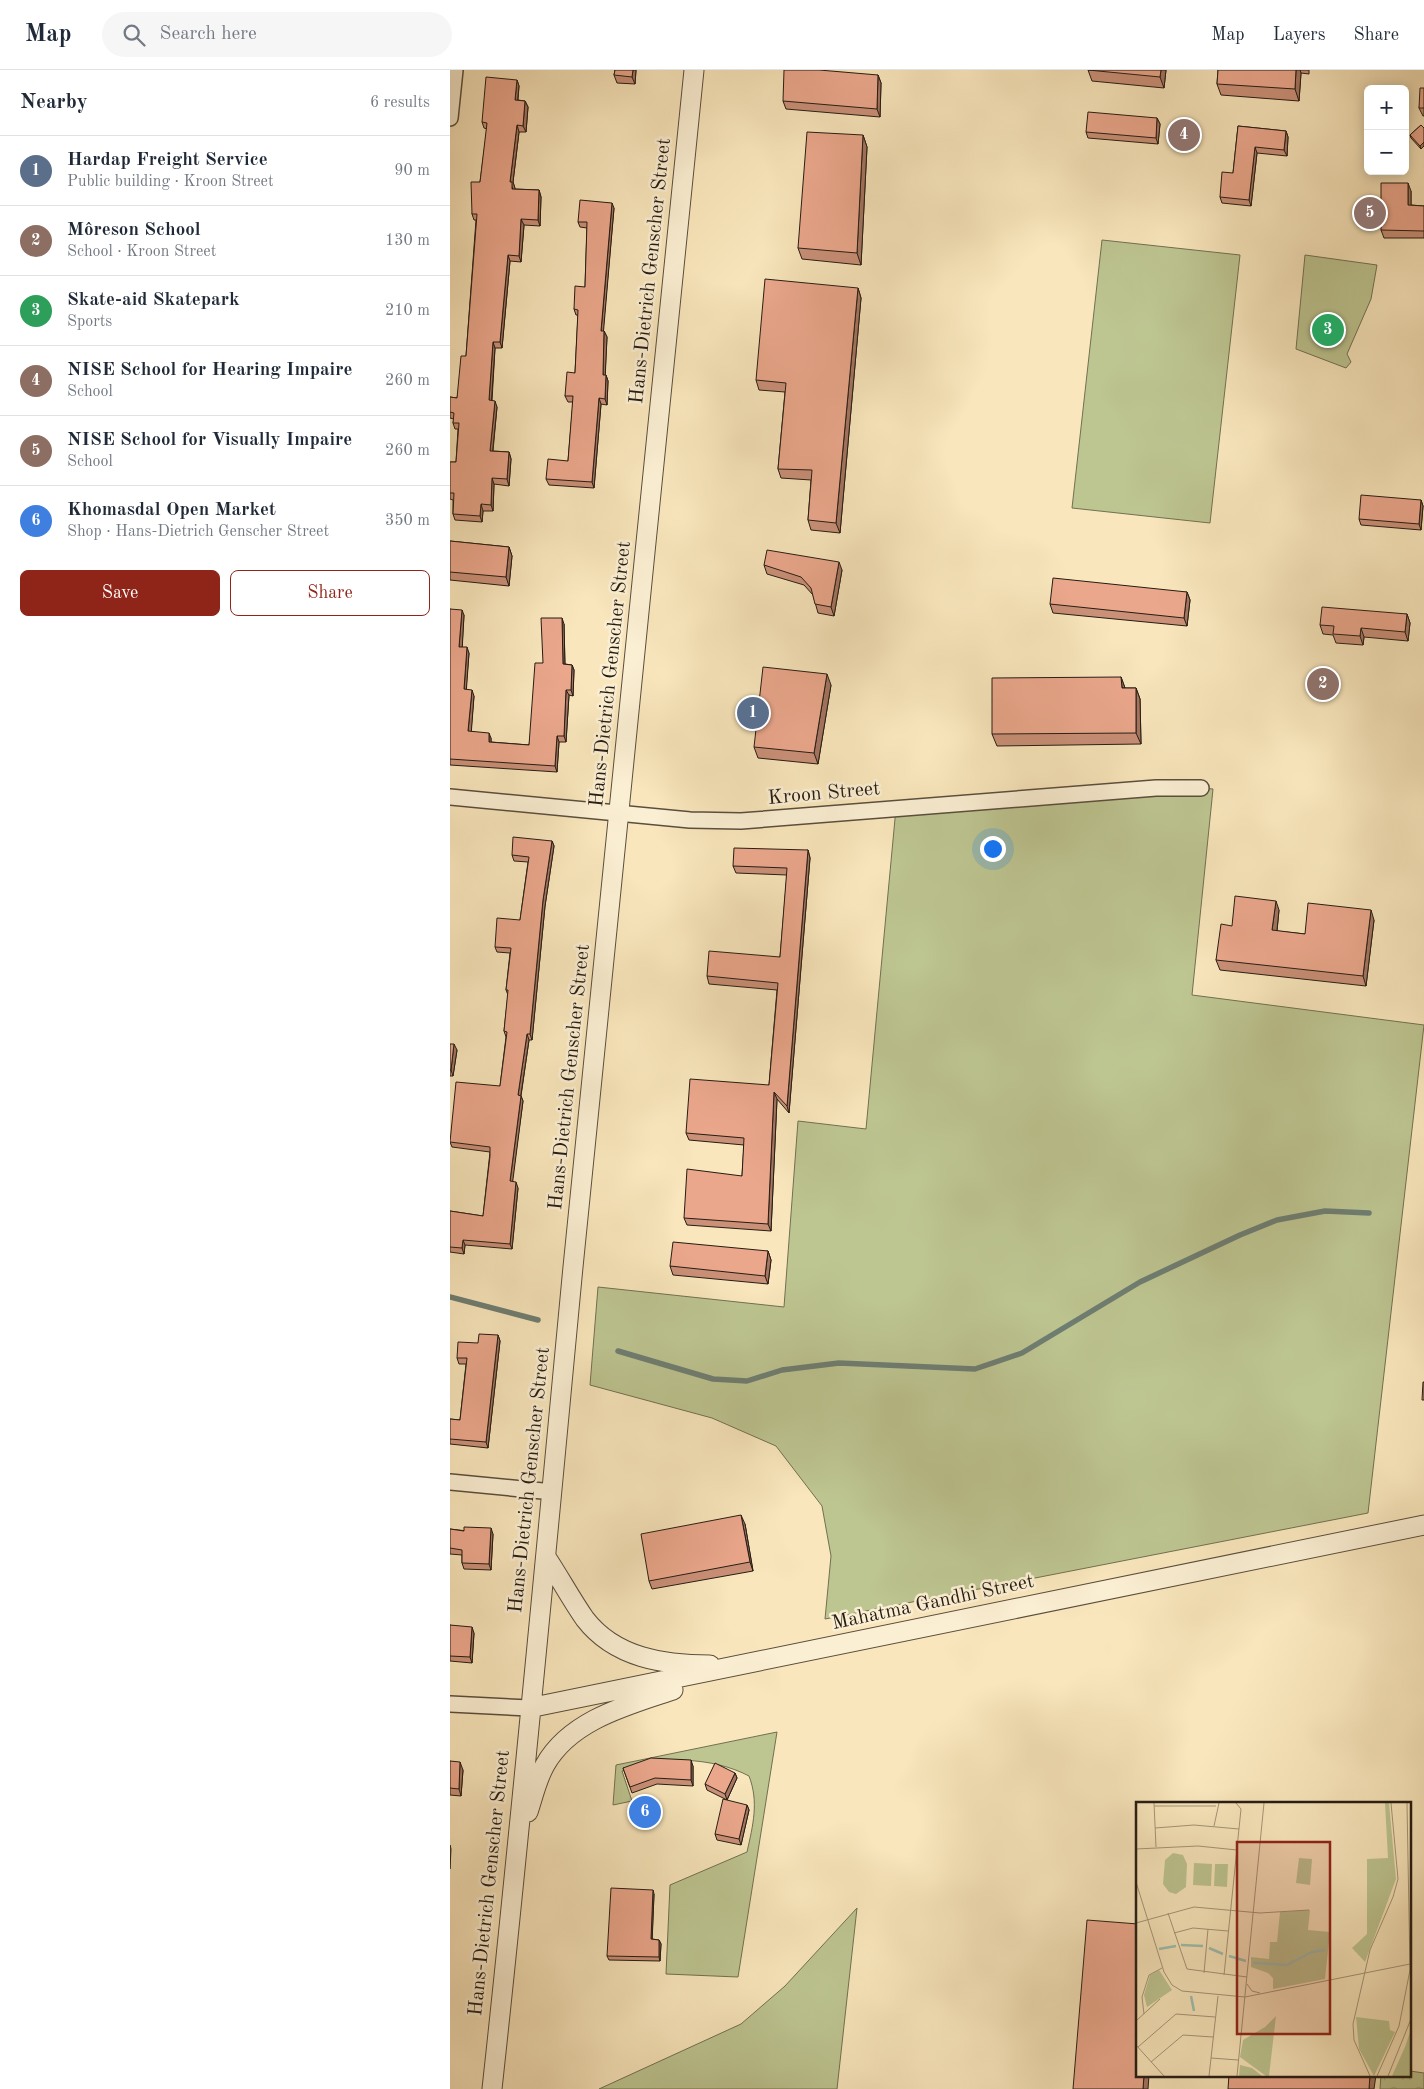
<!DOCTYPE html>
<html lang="en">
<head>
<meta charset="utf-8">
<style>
	body { margin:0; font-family:"Old Standard TT",serif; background:#f6f6f7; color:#1f2937 }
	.controls { position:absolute; right:15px; top:15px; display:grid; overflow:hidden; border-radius:8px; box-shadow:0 2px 12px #0003 }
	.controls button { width:45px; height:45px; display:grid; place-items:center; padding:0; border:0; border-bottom:1px solid #e0e1e3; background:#fff; color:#1f2937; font:25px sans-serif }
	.you { position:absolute; left:542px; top:778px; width:18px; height:18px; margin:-12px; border:4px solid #fff; border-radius:50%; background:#1a73e8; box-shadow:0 0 0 8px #1a73e833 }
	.badge { display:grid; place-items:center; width:32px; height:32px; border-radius:50%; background:#8f2418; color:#fff; font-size:16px; font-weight:700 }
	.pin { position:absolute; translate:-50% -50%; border:2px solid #fff; box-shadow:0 1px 5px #0006 }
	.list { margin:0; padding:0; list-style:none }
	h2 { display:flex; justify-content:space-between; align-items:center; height:65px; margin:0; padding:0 20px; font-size:21px }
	h2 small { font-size:16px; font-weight:400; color:#747a83 }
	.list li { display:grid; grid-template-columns:32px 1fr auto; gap:15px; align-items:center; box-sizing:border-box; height:70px; padding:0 20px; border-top:1px solid #e0e1e3 }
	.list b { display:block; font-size:19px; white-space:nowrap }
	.list p { margin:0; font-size:16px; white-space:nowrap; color:#747a83 }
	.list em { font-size:16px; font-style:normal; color:#747a83 }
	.actions { display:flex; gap:10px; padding:15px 20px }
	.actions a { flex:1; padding:11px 0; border:1px solid #8f2418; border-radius:8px; text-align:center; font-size:18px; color:#8f2418 }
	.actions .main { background:#8f2418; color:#fff }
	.icon { flex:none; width:28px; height:28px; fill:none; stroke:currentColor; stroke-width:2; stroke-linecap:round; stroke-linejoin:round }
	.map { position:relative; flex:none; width:974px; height:2019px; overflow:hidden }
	header { display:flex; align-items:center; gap:30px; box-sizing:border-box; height:70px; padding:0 25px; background:#fff; border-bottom:1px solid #e0e1e3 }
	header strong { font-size:24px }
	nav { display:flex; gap:28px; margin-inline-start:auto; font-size:18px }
	.search { width:350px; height:45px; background:#f6f6f7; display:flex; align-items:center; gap:12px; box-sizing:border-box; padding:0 18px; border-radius:28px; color:#747a83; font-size:19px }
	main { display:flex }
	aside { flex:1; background:#fff }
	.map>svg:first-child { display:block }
	.grass { fill:#bdc591; stroke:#717052 }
	.park { fill:url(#park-crowns); stroke:#717052 }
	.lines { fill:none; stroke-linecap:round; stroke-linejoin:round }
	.stream { stroke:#6e7e72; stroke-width:5.5 }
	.minor-casing { stroke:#5a4e3e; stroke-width:18 }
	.tertiary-casing { stroke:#5a4e3e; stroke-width:21 }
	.minor { stroke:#fbefd3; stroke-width:15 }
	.tertiary { stroke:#fbefd3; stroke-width:19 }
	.wall { fill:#ca9078; stroke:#251c14 }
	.shaded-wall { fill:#a47562; stroke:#251c14 }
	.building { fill:#eba78c; stroke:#251c14 }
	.labels { text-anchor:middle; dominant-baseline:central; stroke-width:5; stroke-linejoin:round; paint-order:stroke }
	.street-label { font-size:20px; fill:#251c14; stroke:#fbefd3 }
	.inset-river { fill:none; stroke:#9ec0b1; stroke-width:2.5 }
	.inset-road { fill:none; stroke:#a49579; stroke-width:1 }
	.view { fill:#8f2418; fill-opacity:0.15; stroke:#8f2418; stroke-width:2.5 }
	.inset-edge { fill:none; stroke:#251c14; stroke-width:2.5 }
</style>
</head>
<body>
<header>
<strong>Map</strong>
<div class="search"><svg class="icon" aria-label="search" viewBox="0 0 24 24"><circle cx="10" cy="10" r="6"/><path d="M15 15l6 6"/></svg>Search here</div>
<nav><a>Map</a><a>Layers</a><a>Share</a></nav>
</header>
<main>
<aside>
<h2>Nearby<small>6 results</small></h2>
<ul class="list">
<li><span class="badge" style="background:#5c6f8a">1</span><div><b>Hardap Freight Service</b><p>Public building · Kroon Street</p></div><em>90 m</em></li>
<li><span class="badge" style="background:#8d6e63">2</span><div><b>Môreson School</b><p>School · Kroon Street</p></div><em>130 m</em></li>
<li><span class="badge" style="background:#2e9e5b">3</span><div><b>Skate-aid Skatepark</b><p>Sports</p></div><em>210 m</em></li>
<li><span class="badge" style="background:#8d6e63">4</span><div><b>NISE School for Hearing Impaire</b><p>School</p></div><em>260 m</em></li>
<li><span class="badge" style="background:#8d6e63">5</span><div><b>NISE School for Visually Impaire</b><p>School</p></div><em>260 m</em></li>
<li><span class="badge" style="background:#3f7fe0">6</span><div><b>Khomasdal Open Market</b><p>Shop · Hans-Dietrich Genscher Street</p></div><em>350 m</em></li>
</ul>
<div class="actions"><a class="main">Save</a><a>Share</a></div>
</aside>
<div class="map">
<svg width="974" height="2019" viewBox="0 0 974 2019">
	<defs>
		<pattern id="park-crowns" width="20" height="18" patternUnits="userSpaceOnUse" patternTransform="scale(1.25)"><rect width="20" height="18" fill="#bdc591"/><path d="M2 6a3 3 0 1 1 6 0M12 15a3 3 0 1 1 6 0" fill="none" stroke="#a2a97c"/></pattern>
	</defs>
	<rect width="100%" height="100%" fill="#f9e6bc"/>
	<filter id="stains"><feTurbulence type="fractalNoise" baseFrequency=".004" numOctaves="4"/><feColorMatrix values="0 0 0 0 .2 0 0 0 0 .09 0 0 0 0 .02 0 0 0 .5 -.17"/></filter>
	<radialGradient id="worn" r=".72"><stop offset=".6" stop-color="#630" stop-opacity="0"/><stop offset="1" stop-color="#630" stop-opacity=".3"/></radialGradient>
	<!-- grass -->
	<path class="grass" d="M652,170L790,185L760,453L622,438Z
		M855,185L927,195L921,229L897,284L901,292L896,298L846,279Z
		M751,718L763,719L742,925L974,955L918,1443L375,1549L381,1486L372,1436L326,1376L262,1348L140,1315L148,1217L334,1237L348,1051L416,1059L446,738Z
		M327,1662L288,1907L216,1904L220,1815L297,1782C303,1755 309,1732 299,1706C263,1687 210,1685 172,1701L182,1731L163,1735L166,1695Z
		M407,1838L387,2019H149L291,1954L335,1916Z"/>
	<!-- park -->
	<path class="park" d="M960,2001L974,2003V2019H930L931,2005H960Z"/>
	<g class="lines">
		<!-- stream -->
		<path class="stream" d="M0,1227L88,1250
			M168,1281L263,1309L297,1311L332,1300L389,1293L525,1299L572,1283L690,1212L790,1165L827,1150L875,1141L919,1143"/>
		<defs>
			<path id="minor" d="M0,48L5,0
				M0,727L240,750L291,751L706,718H751
				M0,1412L103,1422
				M0,1634L79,1638"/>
			<path id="tertiary" d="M96,1487C110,1508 121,1529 135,1549C165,1588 214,1595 260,1595
				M79,1638L974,1455
				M78,1742C83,1727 87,1709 95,1695C120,1650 178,1635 223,1620
				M42,2019C72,1745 97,1471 123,1197C162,798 204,399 244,0"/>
		</defs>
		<!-- minor casing -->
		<use href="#minor" class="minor-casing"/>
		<!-- tertiary casing -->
		<use href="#tertiary" class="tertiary-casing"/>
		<!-- minor -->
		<use href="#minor" class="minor"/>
		<!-- tertiary -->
		<use href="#tertiary" class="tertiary"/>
	</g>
	<!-- wall -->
	<path class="wall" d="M165,0H186L185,14L167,13L164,5Z
		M638,0H716L714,18L642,11Z
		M768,0H859V4L851,3L849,31L771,25L767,14Z
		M428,5L431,13L430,47L336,39L333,31Z
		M67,10L69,16L68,30L75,31L78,37L76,62H69L63,112L65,119L89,120L91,127L90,156L74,155L71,192L60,191L52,278H45L42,331L47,337L43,381L59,382L61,389L59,416L44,414L43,441H33L32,452L5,450L3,444V430L0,429V392H6L8,359H5L3,353L4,349L0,348V327L7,328L16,286L26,150H24L22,144L30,112L37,59L34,58L32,52Z
		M974,18V46H973L969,38Z
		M707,48L710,54L708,74L638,68L636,62Z
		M971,55V79L961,68L960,65Z
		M788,56L836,61L838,67L837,86L807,83L801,136L772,133L770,127L783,103Z
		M413,65L417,77L411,195L352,189L348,178Z
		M961,121V135L974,136V168H934L931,160Z
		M164,138L153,261H154L157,267L155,305H156L158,311L157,335L151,334L144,418L99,415L96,409L118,391L123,332H118L115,326L125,303L128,245H126L124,239L135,217L137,158L130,157L128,152Z
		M408,218L411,228L390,463L361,460L358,450L361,410L331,408L328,399L335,322L309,320L306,310Z
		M971,430L973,436L971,460L911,455L909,449Z
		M0,471L59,477L62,486L59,516L0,510Z
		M314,495L392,500L384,546L368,543L363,525L354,515L317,504Z
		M737,522L740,530L737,556L603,543L600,534Z
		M0,539L14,545L12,577L19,583L16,619L24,626L21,661L41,668V672L79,675L93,593L114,554L115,594L122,595L124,600L123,626L119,625L116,672H109L107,702L0,695Z
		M957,544L960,553L958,571L914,567L913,575L886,573L883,565L873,564L870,555Z
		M671,607L675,618H686L690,629L691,674L547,676L542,664Z
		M381,615L368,694L308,688L304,677Z
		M102,771L104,776L95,836L82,970H79L71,1026L73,1031L62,1112L68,1118L62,1179L15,1175L14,1184L0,1182V1141L33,1146L40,1082L2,1077L0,1072L50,1016L56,967L54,961L58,925L56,920L60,883L47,882L45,877L70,850L78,792L64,791L62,785Z
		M358,780L360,788L339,1043L327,1029L321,1161L237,1155L234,1148L292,1106L294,1075L239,1070L236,1063L319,1015L327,920L259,914L257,906L330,887L337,805L286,803L283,796Z
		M829,840L827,861L855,864L924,850L916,916L770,900L766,890L782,856Z
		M0,974L7,980L3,1006H0Z
		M318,1181L321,1190L318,1214L223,1205L220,1196Z
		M48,1265L50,1271L38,1378L0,1374V1349L10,1350L16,1294H9L7,1288L28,1273Z
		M295,1454L303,1501L202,1519L199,1511Z
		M0,1459L43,1464L41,1500L14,1499L12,1493V1485L0,1484Z
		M0,1555L24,1563L22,1593L0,1591Z
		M0,1691L13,1700L11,1726L0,1725Z
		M243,1696V1716L207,1714L182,1723L173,1698Z
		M285,1703L287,1708L277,1730L257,1720L255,1714Z
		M297,1735L299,1740L291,1775L267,1770L265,1764Z
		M204,1824L202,1869L209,1870L211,1874L210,1891L159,1890L157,1886Z"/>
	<!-- shaded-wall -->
	<path class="shaded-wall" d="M183,0H186L185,14L182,7Z
		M711,0H716L714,18L710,7Z
		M846,0H850L851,3L849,31L845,19Z
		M428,5L431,13L430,47L427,39Z
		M67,10L69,16L67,36L65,30Z
		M75,31L78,37L76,62L73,56Z
		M707,48L710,54L708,74L706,68Z
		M67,55L69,62L63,112L65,118V125L60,112Z
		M836,61L838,67L837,86L834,80Z
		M413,65L417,77L411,195L407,183Z
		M974,72V76L971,79L970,76Z
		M805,77L807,83L801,136L799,130Z
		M958,113L961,121V143L958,135Z
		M89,120L91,127L90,156L88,150Z
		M162,133L164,138L153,267L151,261Z
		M71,149L74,155L71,192L69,186Z
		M58,185L60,191L52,278L50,272Z
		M408,218L411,228L390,463L386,453Z
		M154,261L157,267L155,311L153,305Z
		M43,272L45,278L41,337L39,330Z
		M156,305L158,311L157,335L155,329Z
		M149,328L151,334L144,418L142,412Z
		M45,331L47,337L42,387L40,381Z
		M59,382L61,389L59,416L57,409Z
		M42,408L44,414L43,441L41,435Z
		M971,430L973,436L971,460L969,454Z
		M31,434L33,441L32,452L30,446Z
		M59,477L62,486L59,516L56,507Z
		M389,492L392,500L384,546L381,537Z
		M737,522L740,530L737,556L734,548Z
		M12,540L14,545L12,582L9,577Z
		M957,544L960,553L958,571L955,562Z
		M112,548L114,554L115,600L113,594Z
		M911,558L914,567L913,575L910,566Z
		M17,577L19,583L16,625L14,619Z
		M122,595L124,600L123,626L121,620Z
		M377,604L381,615L368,694L364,683Z
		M671,607L675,618H672Z
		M686,618L690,629L691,674L686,663Z
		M22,620L24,626L21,666L18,661Z
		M116,620L119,625L116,672L114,666Z
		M39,663L41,668V678L39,672Z
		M107,666L109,672L107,702L105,696Z
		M102,771L104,776L95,836L82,970L80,964L93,830Z
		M358,780L360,788L339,1043L337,1036Z
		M826,831L829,840L826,870L822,860Z
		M921,840L924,850L916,916L913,906Z
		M77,964L79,970L70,1031L68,1025Z
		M4,974L7,980L3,1006L1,1000Z
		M324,1022L327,1029L321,1161L318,1154Z
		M71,1026L73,1031L62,1117L60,1111Z
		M66,1112L68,1118L62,1179L60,1174Z
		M13,1170L15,1175L14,1184L12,1178Z
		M318,1181L321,1190L318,1214L315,1206Z
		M48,1265L50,1271L38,1378L36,1372Z
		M291,1445L295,1454L303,1501L300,1492Z
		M41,1458L43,1464L41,1500L39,1494Z
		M22,1557L24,1563L22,1593L20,1587Z
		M241,1690L243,1696V1716L241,1710Z
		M10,1692L13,1700L11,1726L9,1719Z
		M285,1703L287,1708L277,1730L275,1724Z
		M297,1735L299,1740L291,1775L289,1769Z
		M0,1775L1,1779L0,1799Z
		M203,1820L204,1824L202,1874L201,1869Z
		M209,1870L211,1874L210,1891L209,1887Z
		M694,2005H699L698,2019H693Z
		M920,2005H926L924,2019H919Z"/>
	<!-- building -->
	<path class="building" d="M165,0H183L182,7L164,5Z
		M334,0H369L428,5L427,39L333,31Z
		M638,0H711L710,7Z
		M768,0H846L845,19L767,14Z
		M36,7L67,10L65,30L75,31L73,56L67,55L60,112H62V119L89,120L88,150L71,149L69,186L58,185L50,272H43L39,330L45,331L40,381L59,382L57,409L42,408L41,435L31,434L30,446L3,444L4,423H0V392H6L9,353H3L4,343L0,342V327L7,328L11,286H16L27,144H22L21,112H30L37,53L32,52Z
		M970,18H974V38H969Z
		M638,42L707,48L706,68L636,62Z
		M971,55L974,58V72L970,76L960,65Z
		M788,56L836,61L834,80L805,77L799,130L770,127L772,102L783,103Z
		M357,62L413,65L407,183L348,178Z
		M931,113H958V135L974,136V161L931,160Z
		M130,130L162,133L151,261H154L153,305H156L155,329L149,328L142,412L96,409L98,389L118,391L123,326H115L117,302L125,303L128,240L124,239L125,216L135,217L137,152H128Z
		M315,209L408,218L386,453L358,450L362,400L328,399L336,313L306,310Z
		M911,425L971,430L969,454L909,449Z
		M0,471L59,477L56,507L0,502Z
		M317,480L389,492L381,537L365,534L361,518L351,507L314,495Z
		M603,508L737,522L734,548L600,534Z
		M872,537L957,544L955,562L911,558L910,566L883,564L884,556L870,555Z
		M0,539L12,540L9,577H17L14,619L22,620L18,661L39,663V672L79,675L85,593H93L91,548H112L113,594L122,595L121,620H116L114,666H107L105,696L0,689Z
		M313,597L377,604L364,683L304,677Z
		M671,607L672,618H686V663L542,664V608Z
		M63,767L102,771L93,830L80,964H77L68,1025L71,1026L60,1111L66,1112L60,1174L13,1170L12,1178L0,1177V1141L33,1146L40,1086V1077L0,1072L6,1012L50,1016L57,962L54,961L58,920H56L61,878L45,877L47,848L70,850L79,787L62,785Z
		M284,778L358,780L337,1036L324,1022L318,1154L234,1148L237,1099L292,1106L294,1068L236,1063L240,1009L319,1015L328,913L257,906L259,881L330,887L337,798L283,796Z
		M785,826L826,831L822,860L855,864L858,833L921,840L913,906L766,890L771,854L782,856Z
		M0,974H4L1,1000H0Z
		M223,1172L318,1181L315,1206L220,1196Z
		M29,1264L48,1265L36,1372L0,1369V1349L10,1350L17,1288H7L8,1272L28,1273Z
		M973,1312H974V1330H972Z
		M291,1445L300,1492L199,1511L191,1464Z
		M14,1457L41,1458L39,1494L12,1493V1480L0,1478V1459L14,1461Z
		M0,1555L22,1557L20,1587L0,1586Z
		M201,1688L241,1690V1710L205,1708L180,1717L173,1698Z
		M0,1691L10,1692L9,1719L0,1718Z
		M265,1693L285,1703L275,1724L255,1714Z
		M273,1729L297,1735L289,1769L265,1764Z
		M161,1818L203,1820L201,1869L209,1870V1887L157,1886Z
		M637,1850L688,1854V2005H694L693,2019H623Z
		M779,2005H920L919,2019H778Z"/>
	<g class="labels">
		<!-- street labels -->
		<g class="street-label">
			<text transform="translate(201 201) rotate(-84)">Hans-Dietrich Genscher Street</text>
			<text transform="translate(161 604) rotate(-84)">Hans-Dietrich Genscher Street</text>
			<text transform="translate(374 724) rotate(-5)">Kroon Street</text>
			<text transform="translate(120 1007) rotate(-84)">Hans-Dietrich Genscher Street</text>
			<text transform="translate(80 1410) rotate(-84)">Hans-Dietrich Genscher Street</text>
			<text transform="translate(483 1533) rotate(-12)">Mahatma Gandhi Street</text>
			<text transform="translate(40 1813) rotate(-84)">Hans-Dietrich Genscher Street</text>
		</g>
	</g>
	<!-- overview -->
	<g transform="translate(686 1732)">
		<rect width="275" height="275" fill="#f9e6bc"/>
		<path d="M249,1H253L260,77L229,160L216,146L231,132V57L252,56ZM37,51L47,53L51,62L50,85L40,92L33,90L27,82L29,58ZM163,56L176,57L174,83L160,81ZM58,61L76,62L75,84L57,83ZM79,62H92L91,85L78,84ZM174,108L172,128L194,130L189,177L137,187V176L132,171L115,165V155L133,157L134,140H141L144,110ZM140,214L133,274H130L104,255L107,238L129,225ZM220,215L253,219L254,228L259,230L238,274L223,247ZM275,227V274H256L269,245ZM104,263L116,266L126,274H103Z" fill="#bdc591"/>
		<path d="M23,168L36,188L11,205L8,193L14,173Z" fill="#bdc591"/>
		<path class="inset-river" d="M45,143L67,144M73,146L87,152M23,147L40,144M93,154L110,159M117,161L151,163L176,150L189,148M55,194L58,209"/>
		<path class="inset-road" d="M18,1L20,45M18,4H80M78,24L83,1M19,26L58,23L103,27M0,47L62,44L101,48M0,80L28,170L36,183L46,189L109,195L274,162M32,111L51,167L111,175M0,121L58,105L124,111L173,108M38,131L57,126L92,129M0,152V169M68,171L72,127M88,173L105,7L100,1M111,182L116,189L124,191M8,212L6,195L13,173L26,166M0,219L24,197M0,243L28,274M2,245L40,212L79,215M75,256L102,258M15,260L47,233L77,235M73,274L82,194M101,274L128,1M234,274L218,238L217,222L234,148L257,95L262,77L255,1M241,274L263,224L274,168L271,1M252,274L275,217"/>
		<path class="view" d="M101,40H194V232H101Z"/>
		<rect width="275" height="275" class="inset-edge"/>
	</g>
	<rect width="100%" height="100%" filter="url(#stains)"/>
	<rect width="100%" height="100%" fill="url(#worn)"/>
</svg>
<div class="controls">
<button>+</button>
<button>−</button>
</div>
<div class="you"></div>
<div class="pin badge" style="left:303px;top:643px;background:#5c6f8a">1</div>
<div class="pin badge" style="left:873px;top:614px;background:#8d6e63">2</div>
<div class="pin badge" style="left:878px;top:260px;background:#2e9e5b">3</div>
<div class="pin badge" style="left:734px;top:65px;background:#8d6e63">4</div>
<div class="pin badge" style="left:920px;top:143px;background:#8d6e63">5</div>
<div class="pin badge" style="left:195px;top:1742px;background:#3f7fe0">6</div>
</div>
</main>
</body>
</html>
